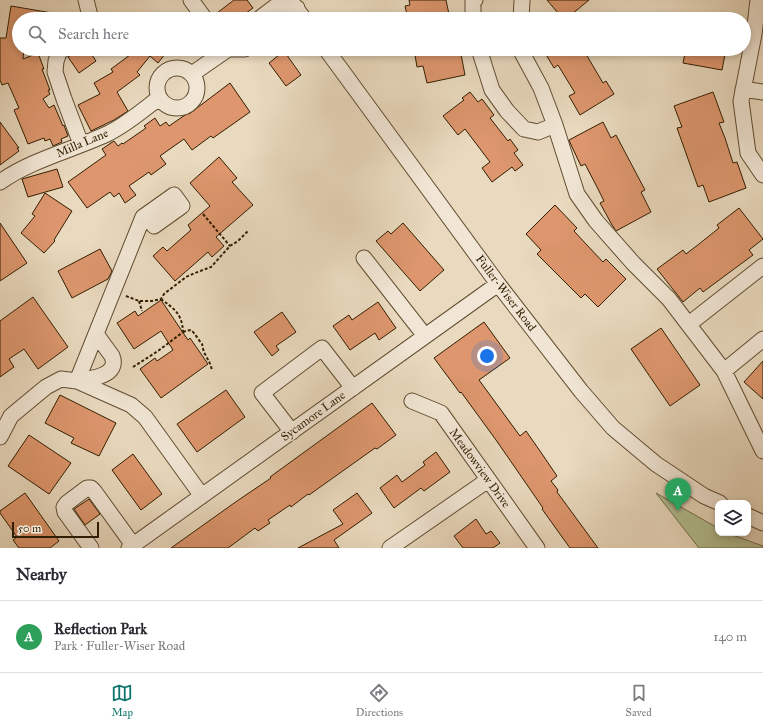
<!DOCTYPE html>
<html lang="en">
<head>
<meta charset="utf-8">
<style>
	body { margin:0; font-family:"IM FELL Great Primer",serif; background:#f7f7f7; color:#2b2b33 }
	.controls { position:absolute; right:12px; bottom:12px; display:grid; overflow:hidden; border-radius:8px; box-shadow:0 2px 6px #0003 }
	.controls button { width:36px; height:36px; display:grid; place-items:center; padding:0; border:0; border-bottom:1px solid #e1e1e2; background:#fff; color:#2b2b33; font:20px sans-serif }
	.scale { position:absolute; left:12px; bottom:10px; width:87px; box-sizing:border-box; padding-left:4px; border:2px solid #321e00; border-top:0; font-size:11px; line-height:14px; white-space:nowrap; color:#321e00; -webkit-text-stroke:3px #f1e6d5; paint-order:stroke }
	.you { position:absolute; left:487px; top:356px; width:14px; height:14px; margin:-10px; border:3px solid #fff; border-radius:50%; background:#1a73e8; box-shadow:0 0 0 6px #1a73e833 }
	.badge { display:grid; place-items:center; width:26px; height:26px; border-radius:50%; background:#0f766e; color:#fff; font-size:13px; font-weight:700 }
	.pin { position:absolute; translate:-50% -33px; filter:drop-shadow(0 1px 2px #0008) }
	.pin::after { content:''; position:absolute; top:21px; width:14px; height:12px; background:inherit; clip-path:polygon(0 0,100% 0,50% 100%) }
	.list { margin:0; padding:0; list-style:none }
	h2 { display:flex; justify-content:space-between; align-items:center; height:52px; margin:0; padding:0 16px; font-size:17px }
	h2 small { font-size:13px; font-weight:400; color:#7c7c81 }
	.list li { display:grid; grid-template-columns:26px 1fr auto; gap:12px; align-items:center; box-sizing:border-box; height:72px; padding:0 16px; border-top:1px solid #e1e1e2 }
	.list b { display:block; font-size:15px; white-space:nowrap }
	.list p { margin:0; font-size:13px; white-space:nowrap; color:#7c7c81 }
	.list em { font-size:13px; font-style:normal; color:#7c7c81 }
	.icon { flex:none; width:22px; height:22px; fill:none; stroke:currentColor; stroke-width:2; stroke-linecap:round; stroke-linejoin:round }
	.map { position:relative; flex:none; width:763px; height:548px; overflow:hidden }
	.search { position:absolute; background:#fff; box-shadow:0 2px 6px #0003; left:12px; right:12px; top:12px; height:44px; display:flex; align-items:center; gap:10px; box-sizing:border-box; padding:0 14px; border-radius:22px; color:#7c7c81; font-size:15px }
	.sheet { height:124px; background:#fff }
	nav { display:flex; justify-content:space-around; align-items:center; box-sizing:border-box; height:56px; border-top:1px solid #e1e1e2; background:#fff; font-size:11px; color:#7c7c81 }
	nav a { display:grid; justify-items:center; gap:2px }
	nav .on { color:#0f766e }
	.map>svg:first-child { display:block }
	.green { fill:#b4c093; stroke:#736f4a }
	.building { fill:#dd966d; stroke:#321e00 }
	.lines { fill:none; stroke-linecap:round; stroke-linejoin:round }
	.minor-casing { stroke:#604d30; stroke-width:17 }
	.path { stroke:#321e00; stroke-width:2; stroke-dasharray:3 2; stroke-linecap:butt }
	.minor { stroke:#f1e6d5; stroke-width:15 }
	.labels { text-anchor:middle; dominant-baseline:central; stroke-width:3; stroke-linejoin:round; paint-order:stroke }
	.street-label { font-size:12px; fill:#321e00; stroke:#f1e6d5 }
</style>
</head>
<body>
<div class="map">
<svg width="763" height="548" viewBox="0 0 763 548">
	<rect width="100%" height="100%" fill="#e9d9be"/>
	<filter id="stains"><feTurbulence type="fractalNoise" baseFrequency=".005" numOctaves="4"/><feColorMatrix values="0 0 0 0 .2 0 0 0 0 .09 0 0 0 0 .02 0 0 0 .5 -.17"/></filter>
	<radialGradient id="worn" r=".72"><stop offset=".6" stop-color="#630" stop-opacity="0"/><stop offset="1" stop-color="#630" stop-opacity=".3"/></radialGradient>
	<!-- green -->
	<path class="green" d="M656,493L718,528V533H727L763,546V548H699Z"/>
	<!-- building -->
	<path class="building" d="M234,0H247L253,8L238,19H214L213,16Z
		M409,0H446L450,19H408L405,6L410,5Z
		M547,0H589L566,19H563Z
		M11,6L58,14V19H19V49H24L23,59L38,53L44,69H42L50,90H48L50,94L43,99L49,108L54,105L63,126L64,125L68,136L61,139L62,142L53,146L50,139L45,141L44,138L28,144L14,110L19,108L8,83L2,85L0,80V38H6Z
		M79,49H101L92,55L96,61L79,73L68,57Z
		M138,49H169L158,63L150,56L137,72L140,75L117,92L128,111L114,120L91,131L78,105L100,94L94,83L113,72L111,69Z
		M414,49H460L465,75L427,83L423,66L417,67Z
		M551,49H583L603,83L606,81L614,94L580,115L569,96L575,93L558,65L554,68L545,53Z
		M686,49H726L722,70L683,63Z
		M284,51L301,75L286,86L269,63Z
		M230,83L250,112L213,138L211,136L192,150L184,139L160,156L166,164L151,175L149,172L129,186L136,195L125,203L119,193L114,197L110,192L87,208L68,182L106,155L102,149L114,141L118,146L122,143L123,144L146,128L144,126L155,118L160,126L166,122L169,126L188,113L189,114Z
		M470,92L478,102L482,99L494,115L490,118L508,141L510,139L518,150L514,153L523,165L515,171L512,167L492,182L482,168L490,162L465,129L458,135L443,116L464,100L462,98Z
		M713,92L724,122L719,123L725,138L733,163L737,162L746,188L709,202L703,185L698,187L677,128L682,127L674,106Z
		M0,122L19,148H17L19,151L0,165Z
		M603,122L611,138L616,135L645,190L641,192L651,212L616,231L612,225L600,203L604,201L597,187L585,164L581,166L572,147L569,140Z
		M219,157L237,178L232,182L253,205L216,237L224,246L212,257L208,252L175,281L153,256L163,247L167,251L191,230L188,225L210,206L190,183Z
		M57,169L63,187L28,197L22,179Z
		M45,193L72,211L54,240L55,241L44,253L21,233L35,216L32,214Z
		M555,205L577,228L574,231L585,243L603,262L606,259L626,279L598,307L585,294L581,298L537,254L541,250L526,234Z
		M739,208L763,239L749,250L753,255L703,292L700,288L683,302L657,269L683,250L686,254L699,244L719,228L717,225Z
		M0,223L27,263L0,281Z
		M403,223L444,270L420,291L376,241L388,231L391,234Z
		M100,249L112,271L108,279L72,298L58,271Z
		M33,297L68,347L38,369L24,349L9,359L14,367L0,377V321Z
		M161,300L188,340L190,338L208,364L161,398L140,369L155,358L157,361L173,350L161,331L134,349L117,323L135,311L138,316Z
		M378,302L396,328L379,340L375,333L350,350L333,326L349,315L352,320Z
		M282,312L296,332L276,346L279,350L272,356L254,332Z
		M484,322L510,358L479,380L520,436L526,431L540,451L557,476L551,481L558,490L557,492L598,548H570L542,509L543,508L496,440L461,392L460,393L434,358Z
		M661,328L700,385L670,406L631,349Z
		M763,361V399L744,382Z
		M226,390L245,417L197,452L177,424Z
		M60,395L116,423L99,456L71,443L74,438L45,423Z
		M372,403L396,435L377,449L375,448L309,495L308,494L291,507L290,505L268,520L270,523L258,531L255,528L228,548H171L237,501L271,478L270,477Z
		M29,435L71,463L49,494L8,466Z
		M436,452L450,472L424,491L421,488L394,508L380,488L397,475L402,482L425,465L423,462Z
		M133,454L162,494L141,510L112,470Z
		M25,493L59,541L50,548H19L13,540L17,537L0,513V511Z
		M357,493L372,513L334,540L339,548H298L343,524L333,510Z
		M89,499L100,514L85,525L74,509Z
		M476,519L486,534L491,531L500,543L493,548H463L454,536Z"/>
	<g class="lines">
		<defs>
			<path id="minor" d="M86,0L90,16L89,19
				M191,0L205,19
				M290,0L304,19
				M758,0L754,34L741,101L748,153L763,175
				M259,19L284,0
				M283,19L297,8
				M473,19V1L475,0
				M521,19L522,1V0
				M63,49L59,53L56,61L55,72L64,99L81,144
				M228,49H245
				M326,49L498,284L581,391L613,428L656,464L704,496L720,503
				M479,49L492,90L507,111L524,129L538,132L555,125
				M521,49V51L541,88L555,125L577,194L596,221L633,263L669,299L724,371L763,451
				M157 88a20 20 0 1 1 40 0a20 20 0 1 1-40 0Z
				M192,74L228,49
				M743,89L763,92
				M0,182C33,159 73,150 109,133C127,124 143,110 159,98
				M364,258L425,336
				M689,324L763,266
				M724,371L763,339
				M77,381L143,217L174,195L182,206L154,226L146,215
				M77,381C90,379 120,376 112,356L96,334
				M412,401L441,413L537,548
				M292,432L262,393L322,348L353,388
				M0,437L11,416L46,387L61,379L77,381L131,405L145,417L202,496
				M748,516L763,523
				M91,548L65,512L64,507L67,503L87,488H91L94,491L133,545
				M129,548L498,284
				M390,548L488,480"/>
		</defs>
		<!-- minor casing -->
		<use href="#minor" class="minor-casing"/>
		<!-- path -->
		<path class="path" d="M203,214L230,246
			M126,296L139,301H152L161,299L164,294L186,277L195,273L211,267L230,246L238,241L248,231
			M139,301L142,311
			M183,332C186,331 190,329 192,331C194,332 200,342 202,344C203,347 203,351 205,354C208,360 211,364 212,371
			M133,367L158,351L183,332C182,313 174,309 161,299"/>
		<!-- minor -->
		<use href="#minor" class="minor"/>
	</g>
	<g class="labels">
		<!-- street labels -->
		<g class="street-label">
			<text transform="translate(82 143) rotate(-23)">Milla Lane</text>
			<text transform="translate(506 293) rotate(53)">Fuller-Wiser Road</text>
			<text transform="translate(313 416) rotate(-36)">Sycamore Lane</text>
			<text transform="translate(480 468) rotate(54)">Meadowview Drive</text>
		</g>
	</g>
	<rect width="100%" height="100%" filter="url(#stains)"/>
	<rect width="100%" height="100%" fill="url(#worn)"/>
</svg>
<div class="controls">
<button><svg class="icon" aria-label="layers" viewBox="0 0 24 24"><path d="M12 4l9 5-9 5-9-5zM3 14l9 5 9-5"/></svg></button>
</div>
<div class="scale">50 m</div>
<div class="you"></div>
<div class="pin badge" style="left:678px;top:511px;background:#2e9e5b">A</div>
<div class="search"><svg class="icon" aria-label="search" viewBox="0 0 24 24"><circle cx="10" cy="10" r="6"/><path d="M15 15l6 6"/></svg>Search here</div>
</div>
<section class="sheet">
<h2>Nearby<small></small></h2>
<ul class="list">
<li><span class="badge" style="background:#2e9e5b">A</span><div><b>Reflection Park</b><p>Park · Fuller-Wiser Road</p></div><em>140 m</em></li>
</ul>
</section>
<nav>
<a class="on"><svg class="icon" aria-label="map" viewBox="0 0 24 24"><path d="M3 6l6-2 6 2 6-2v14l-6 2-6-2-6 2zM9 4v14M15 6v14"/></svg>Map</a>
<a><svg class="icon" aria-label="directions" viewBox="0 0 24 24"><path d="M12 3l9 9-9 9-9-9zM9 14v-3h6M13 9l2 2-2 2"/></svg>Directions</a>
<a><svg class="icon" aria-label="saved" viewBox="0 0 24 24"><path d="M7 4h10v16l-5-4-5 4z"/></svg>Saved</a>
</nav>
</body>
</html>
